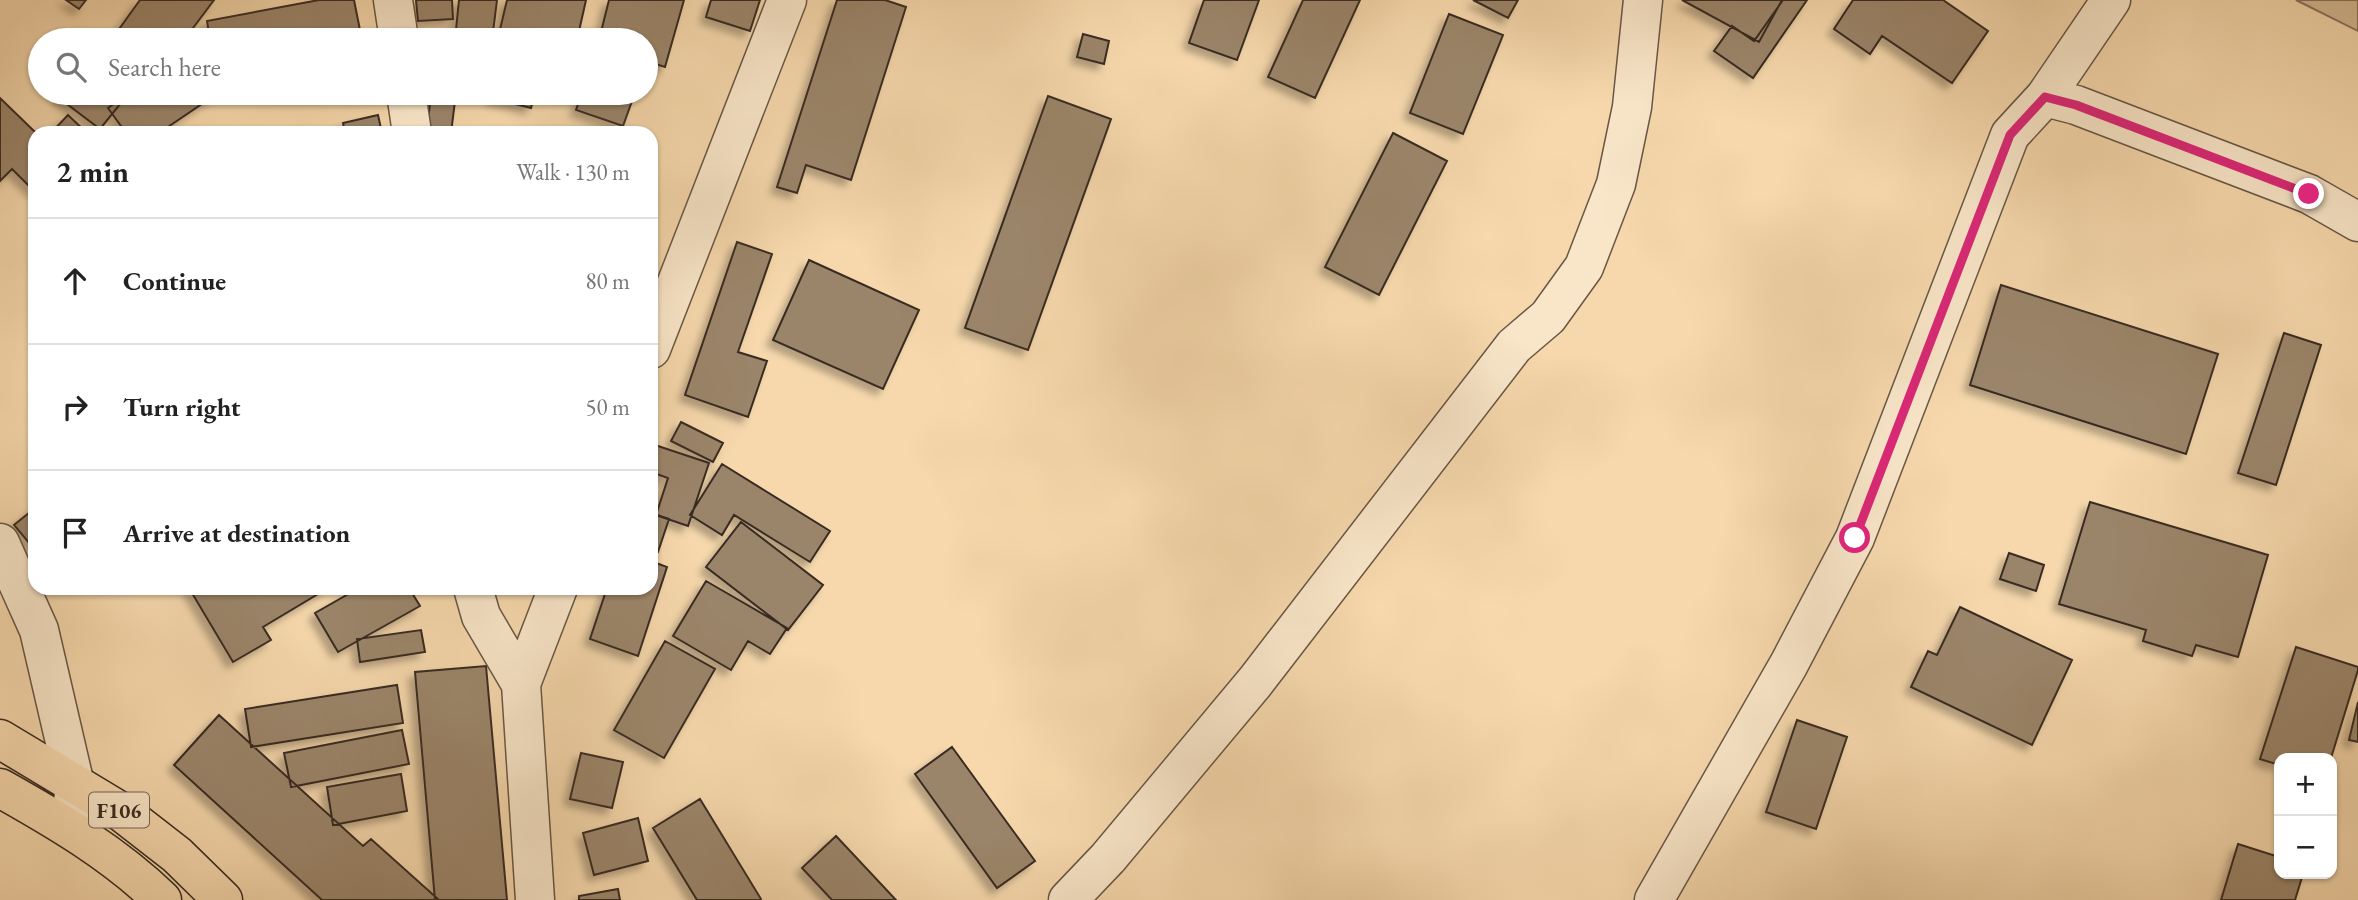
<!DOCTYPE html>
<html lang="en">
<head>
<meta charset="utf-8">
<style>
	body { margin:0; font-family:"EB Garamond",serif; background:#f6f6f6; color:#222 }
	.controls { position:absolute; right:21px; bottom:21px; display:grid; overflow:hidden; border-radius:14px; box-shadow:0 2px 5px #0004 }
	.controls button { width:63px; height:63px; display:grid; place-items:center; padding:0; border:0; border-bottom:2px solid #e0e0e0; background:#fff; color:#222; font:35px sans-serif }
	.stop { position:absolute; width:21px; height:21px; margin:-16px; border:5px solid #db2777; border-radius:50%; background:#fff }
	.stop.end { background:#db2777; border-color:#fff; box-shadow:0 2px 7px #0008 }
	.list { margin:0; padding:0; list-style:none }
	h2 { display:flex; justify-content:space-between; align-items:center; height:91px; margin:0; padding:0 28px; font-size:30px }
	h2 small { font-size:23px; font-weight:400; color:#767676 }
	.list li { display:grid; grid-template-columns:46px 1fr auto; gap:21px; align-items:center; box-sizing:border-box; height:126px; padding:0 28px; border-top:2px solid #e0e0e0 }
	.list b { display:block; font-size:26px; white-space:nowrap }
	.list em { font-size:23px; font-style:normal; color:#767676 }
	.icon { flex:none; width:38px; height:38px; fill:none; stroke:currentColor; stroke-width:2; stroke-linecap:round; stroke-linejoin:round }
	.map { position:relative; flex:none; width:2358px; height:900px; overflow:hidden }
	.search { position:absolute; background:#fff; box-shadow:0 2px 5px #0004; left:28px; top:28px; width:630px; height:77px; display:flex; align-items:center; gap:18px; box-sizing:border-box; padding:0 24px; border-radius:38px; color:#767676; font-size:26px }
	.panel { position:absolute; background:#fff; box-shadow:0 2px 5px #0004; left:28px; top:126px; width:630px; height:469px; border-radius:21px }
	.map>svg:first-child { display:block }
	.green { fill:#d6bb95; stroke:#88745c; stroke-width:2 }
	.building { fill:#9b856a; stroke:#392c23; stroke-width:2; filter:url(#shadow) }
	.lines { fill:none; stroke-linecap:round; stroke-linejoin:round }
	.minor-casing { stroke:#685745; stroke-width:41 }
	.major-casing { stroke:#392c23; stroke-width:41 }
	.minor { stroke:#f9e6c9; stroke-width:38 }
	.major { stroke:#f6d8ac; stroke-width:38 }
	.route { stroke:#db2777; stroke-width:9 }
	.labels { text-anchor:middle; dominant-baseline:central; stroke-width:7; stroke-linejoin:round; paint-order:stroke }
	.shield { fill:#f9e6c9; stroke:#736455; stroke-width:2 }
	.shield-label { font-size:21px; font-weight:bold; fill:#392c23 }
</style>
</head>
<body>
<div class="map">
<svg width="2358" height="900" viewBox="0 0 2358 900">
	<defs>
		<filter id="shadow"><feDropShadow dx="-6" dy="6" stdDeviation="3.5" flood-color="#0004"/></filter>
	</defs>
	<rect width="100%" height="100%" fill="#f6d8ac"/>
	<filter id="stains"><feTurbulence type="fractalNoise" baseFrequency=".00286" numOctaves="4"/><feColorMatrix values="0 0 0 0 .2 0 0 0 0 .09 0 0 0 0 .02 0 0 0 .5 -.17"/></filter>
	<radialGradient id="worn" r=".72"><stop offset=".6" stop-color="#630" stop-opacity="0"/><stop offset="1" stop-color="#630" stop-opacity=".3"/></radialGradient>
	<!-- green -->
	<path class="green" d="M2296,0H2358V31Z"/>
	<!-- building -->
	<path class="building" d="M66,0H86L79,9Z
		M140,0H214L184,40H113L112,39Z
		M319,0H354L362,40H210L207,21Z
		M416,0H452L453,19L418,21Z
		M459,0H497L492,40H455Z
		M507,0H586L577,40H508L498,38Z
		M609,0H684L665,67L646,61V40H599Z
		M711,0H760L750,31L706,17Z
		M837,0H885L906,7L851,180L806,165L797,193L777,187Z
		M1204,0H1259L1237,60L1189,43Z
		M1303,0H1360L1315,98L1268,77Z
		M1473,0H1518L1508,18Z
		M1682,0H1782L1759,42Z
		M1783,0H1807L1753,78L1714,51L1732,26L1754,41Z
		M1853,0H1943L1988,31L1952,83L1882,36L1870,54L1834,29Z
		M1449,14L1503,35L1463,134L1410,113Z
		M1083,34L1109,41L1104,64L1077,57Z
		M63,93H129L100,129L59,98Z
		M130,93H218L159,133H126L108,108Z
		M431,93H456L451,133H427Z
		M492,93H535L531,108L491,98Z
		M582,93H609L632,101L623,126L576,110Z
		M1048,96L1111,119L1028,350L965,328Z
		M0,98L36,133L35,192L12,169L0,181Z
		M68,115L87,133H51Z
		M378,115L382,133H345L343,123Z
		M1393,133L1447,161L1379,295L1325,267Z
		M737,242L772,254L738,352L767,361L748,417L685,395Z
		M809,260L919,310L883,389L773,340Z
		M2001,285L2218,354L2186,454L1970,385Z
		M2284,333L2321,345L2276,485L2238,473Z
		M681,422L723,443L713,462L671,441Z
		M652,444L709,463L688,526L656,515L668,478L651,472Z
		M722,464L830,531L810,562L734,515L722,535L690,515Z
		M2090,502L2268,555L2238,657L2196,645L2192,656L2143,641L2146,630L2059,604Z
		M35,508V550L14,525Z
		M651,513L669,519L658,552L651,549Z
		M741,522L823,585L788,630L706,567Z
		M2009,553L2044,565L2036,591L2000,579Z
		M651,561L667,567L638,656L590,639L607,588H651Z
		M706,581L787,628L770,654L748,641L731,670L673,636Z
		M189,588H328L263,627L271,640L233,662Z
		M359,588H409L420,606L338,652L315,613Z
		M1960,607L2072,660L2032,745L1911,687L1928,651L1937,655Z
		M421,630L425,652L360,662L357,639Z
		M665,641L715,669L664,758L614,730Z
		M2296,647L2358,667V670L2331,758H2279V765L2260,759Z
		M486,666L507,900H435L415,672Z
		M397,685L403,723L251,747L245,709Z
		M2358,702V742L2349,740Z
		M219,715L363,846L371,839L439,900H322L174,765Z
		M1797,720L1847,737L1816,829L1766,812Z
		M402,730L409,764L291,787L284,753Z
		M952,747L1035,861L997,888L915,774Z
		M581,753L623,762L612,808L570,799Z
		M401,774L407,811L333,825L327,787Z
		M700,799L761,899L760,900H697L653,828Z
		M638,818L648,861L594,875L583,833Z
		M836,836L896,900H832L802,868Z
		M2238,844L2279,857V874H2303L2295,900H2221Z
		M618,889L620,900H579V896Z"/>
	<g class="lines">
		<defs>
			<path id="minor" d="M393,0L399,40
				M406,93L412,133
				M2045,97L2076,105L2309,194L2358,222
				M651,349L787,0
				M0,543L39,630L75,785L70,828
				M473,588L481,616L521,684
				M535,900L521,684L558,588
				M1068,900L1108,858L1255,682L1514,346L1548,317L1584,267L1616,184L1632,107L1643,0
				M1654,900L1789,664L1855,538L2010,135L2045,97L2111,0"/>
			<path id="major" d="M0,739L123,813L177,855L223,900
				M0,788C57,820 115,854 162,900"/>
		</defs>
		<!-- minor casing -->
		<use href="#minor" class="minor-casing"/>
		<!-- major casing -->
		<use href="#major" class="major-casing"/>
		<!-- minor -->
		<use href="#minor" class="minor"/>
		<!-- major -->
		<use href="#major" class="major"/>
	</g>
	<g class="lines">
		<!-- route -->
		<path class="route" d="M1855,538L2010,135L2045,97L2076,105L2309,194"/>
	</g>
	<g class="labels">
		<!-- shield labels -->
		<rect class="shield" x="89" y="792.5" width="60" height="35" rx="5"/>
		<g class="shield-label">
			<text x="119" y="810">F106</text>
		</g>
	</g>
	<rect width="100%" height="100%" filter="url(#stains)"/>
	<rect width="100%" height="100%" fill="url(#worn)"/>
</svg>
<div class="controls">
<button>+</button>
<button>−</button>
</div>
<div class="stop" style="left:1855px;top:538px"></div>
<div class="stop end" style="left:2309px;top:194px"></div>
<div class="search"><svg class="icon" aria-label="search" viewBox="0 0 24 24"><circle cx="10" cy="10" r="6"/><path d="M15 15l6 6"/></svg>Search here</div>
<section class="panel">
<h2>2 min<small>Walk · 130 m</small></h2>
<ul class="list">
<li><svg class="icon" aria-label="ahead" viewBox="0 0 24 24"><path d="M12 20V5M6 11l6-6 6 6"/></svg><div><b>Continue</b></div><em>80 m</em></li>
<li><svg class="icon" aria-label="right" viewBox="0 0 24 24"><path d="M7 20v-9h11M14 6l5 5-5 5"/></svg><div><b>Turn right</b></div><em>50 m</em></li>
<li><svg class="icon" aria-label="arrive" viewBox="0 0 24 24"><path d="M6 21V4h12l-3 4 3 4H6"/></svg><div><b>Arrive at destination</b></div></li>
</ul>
</section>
</div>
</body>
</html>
